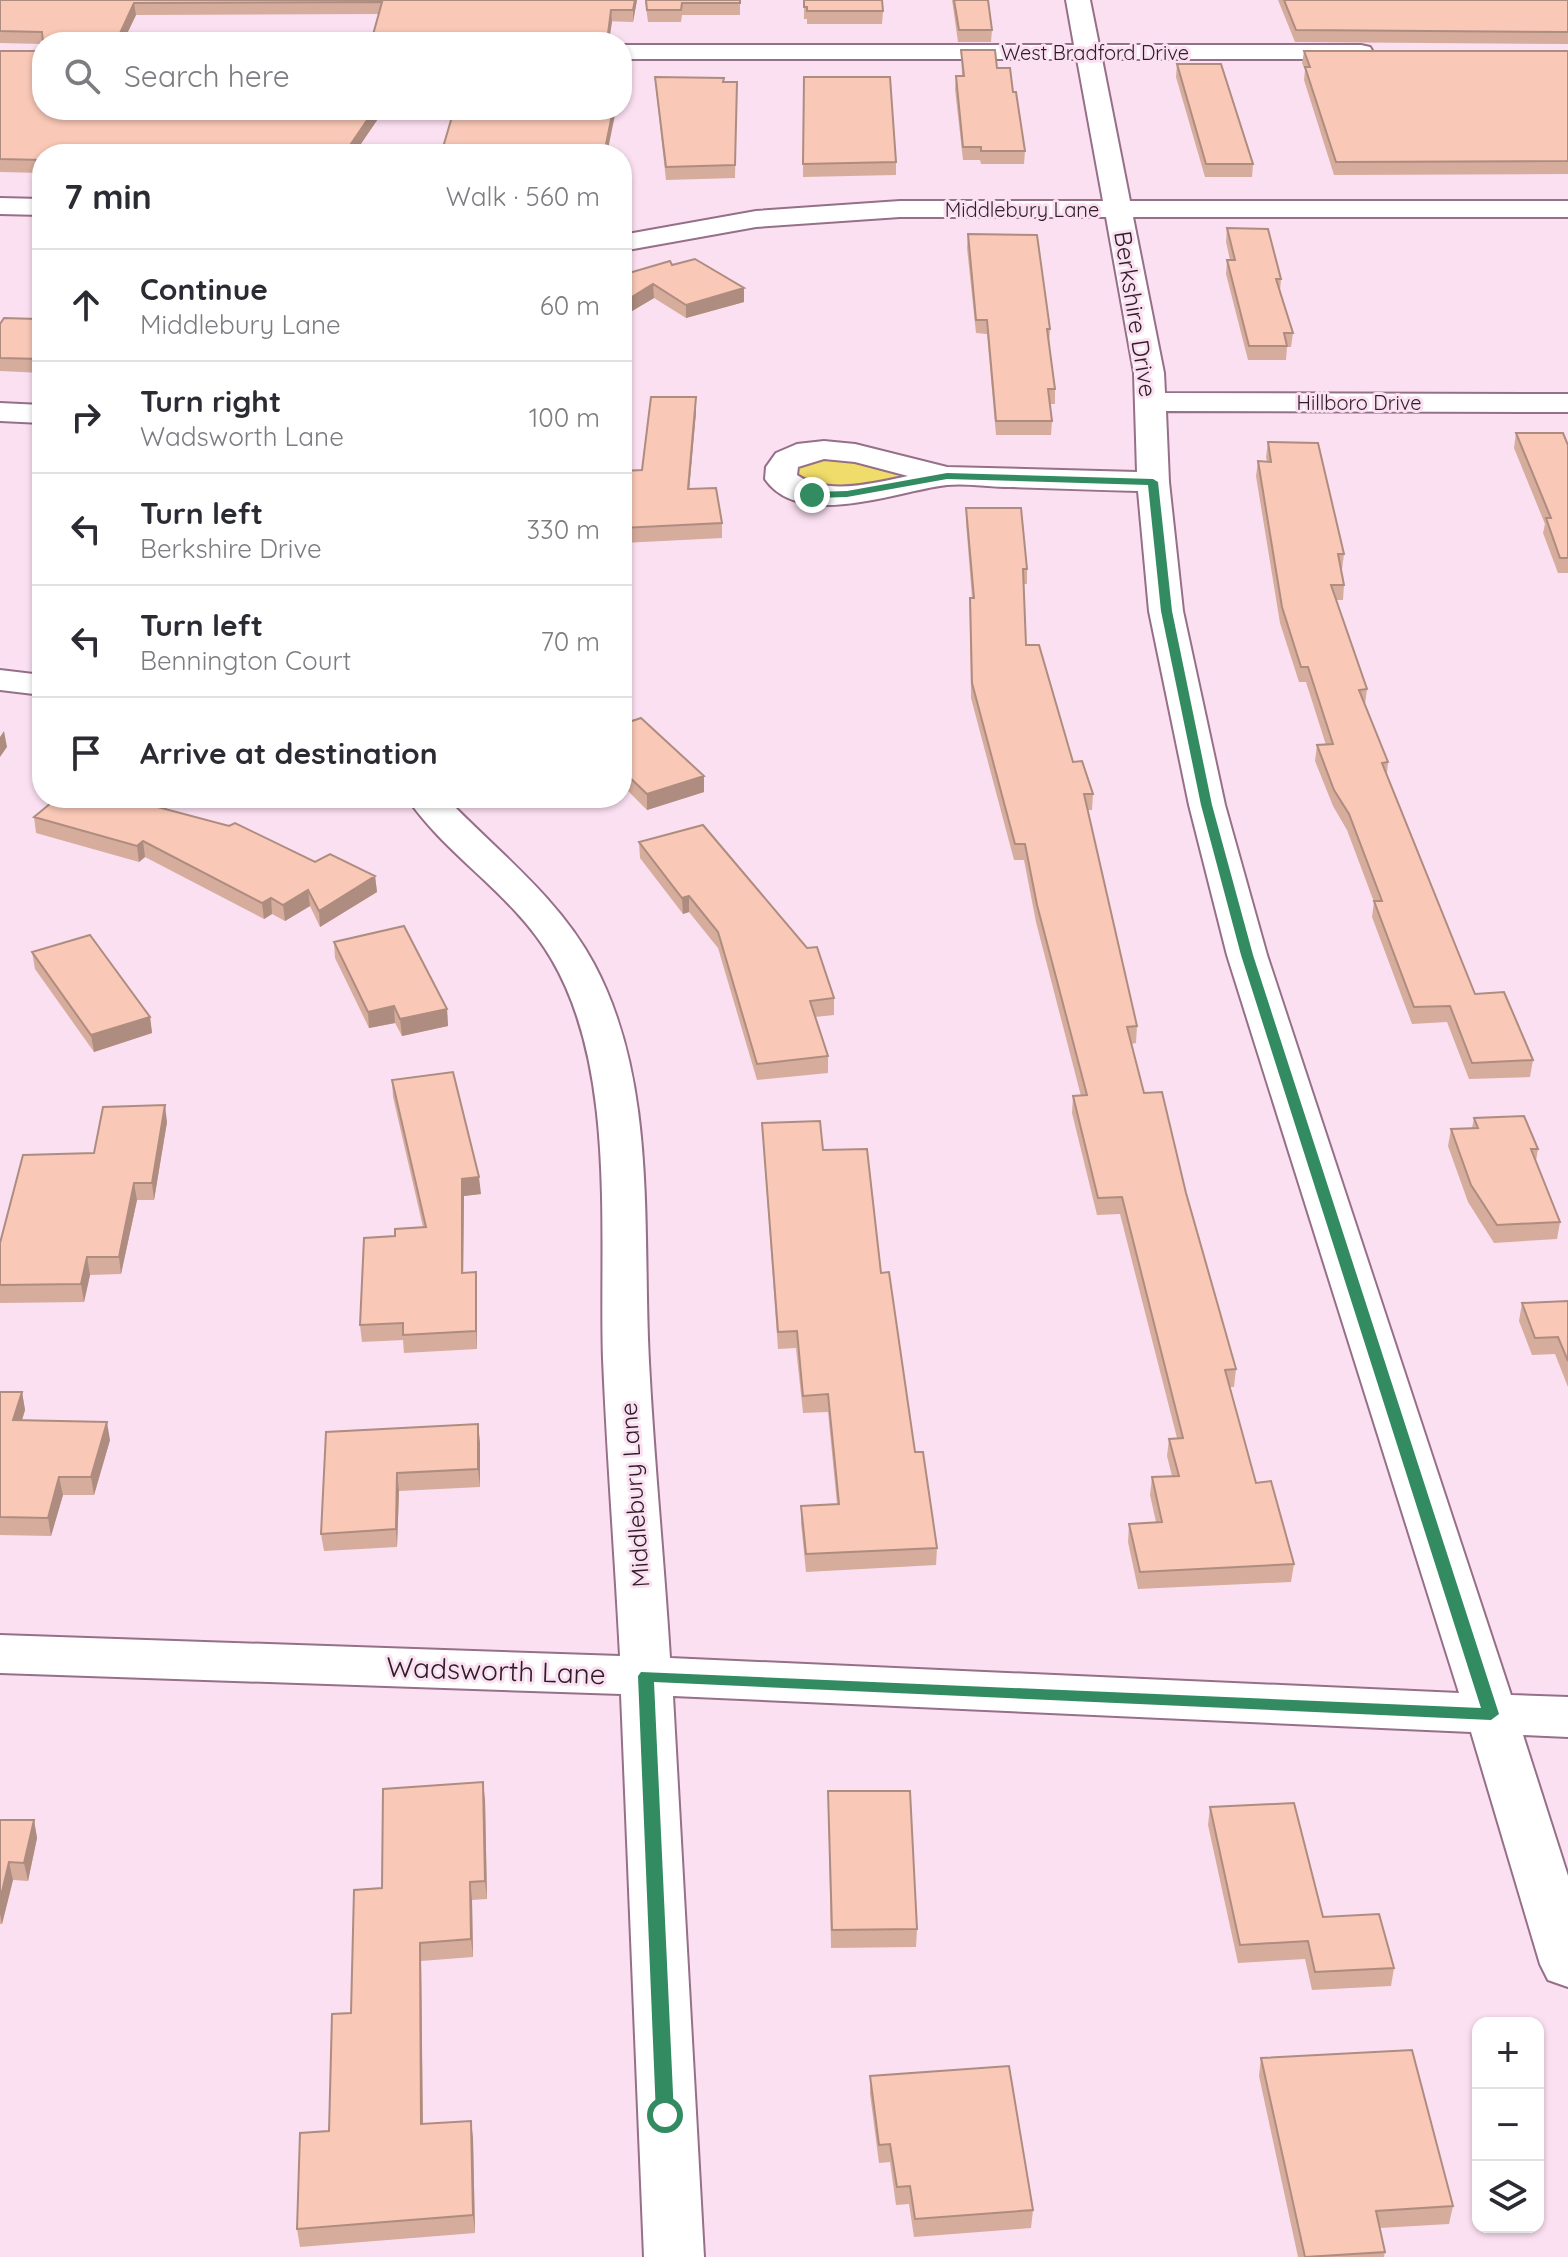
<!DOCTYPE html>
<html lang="en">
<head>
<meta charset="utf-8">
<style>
	body { margin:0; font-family:Quicksand,sans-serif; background:#f7f7f7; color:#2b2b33 }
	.controls { position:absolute; right:24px; bottom:24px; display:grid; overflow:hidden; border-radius:16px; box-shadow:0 2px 6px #0004 }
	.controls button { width:72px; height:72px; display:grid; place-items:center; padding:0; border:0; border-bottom:2px solid #e1e1e2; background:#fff; color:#2b2b33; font:40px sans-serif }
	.stop { position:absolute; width:24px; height:24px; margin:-18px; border:6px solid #338c61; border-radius:50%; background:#fff }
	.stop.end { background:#338c61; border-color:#fff; box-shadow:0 2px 8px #0008 }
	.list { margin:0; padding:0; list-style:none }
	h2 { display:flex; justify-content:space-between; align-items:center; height:104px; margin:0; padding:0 32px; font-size:34px }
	h2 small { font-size:26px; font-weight:400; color:#7c7c81 }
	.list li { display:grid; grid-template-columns:52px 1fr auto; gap:24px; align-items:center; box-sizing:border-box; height:112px; padding:0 32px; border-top:2px solid #e1e1e2 }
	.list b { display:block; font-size:30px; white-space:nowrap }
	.list p { margin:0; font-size:26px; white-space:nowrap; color:#7c7c81 }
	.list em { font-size:26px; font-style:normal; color:#7c7c81 }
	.icon { flex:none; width:44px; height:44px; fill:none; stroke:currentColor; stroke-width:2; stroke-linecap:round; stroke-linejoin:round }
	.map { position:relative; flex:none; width:1568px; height:2257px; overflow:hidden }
	.search { position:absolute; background:#fff; box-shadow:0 2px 6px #0004; left:32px; top:32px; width:600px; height:88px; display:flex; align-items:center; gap:20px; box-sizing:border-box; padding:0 28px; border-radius:32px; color:#7c7c81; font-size:30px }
	.panel { position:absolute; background:#fff; box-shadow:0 2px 6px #0004; left:32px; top:144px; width:600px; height:664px; border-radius:32px }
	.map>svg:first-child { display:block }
	.green { fill:#f0dc6a }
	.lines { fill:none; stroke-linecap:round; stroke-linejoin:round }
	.street-casing { stroke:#966f89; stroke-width:4 }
	.street { fill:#fff; fill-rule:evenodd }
	.wall { fill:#d6ac9d }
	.shaded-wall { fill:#ae8c80 }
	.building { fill:#f9c8b7; stroke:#ae8c80; stroke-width:2 }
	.route { fill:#338c61 }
	.labels { text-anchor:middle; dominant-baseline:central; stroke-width:6; stroke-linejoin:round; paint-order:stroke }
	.far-street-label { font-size:20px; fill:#2d1d28; stroke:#fbe0f2 }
	.street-label { font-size:24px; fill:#2d1d28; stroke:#fbe0f2 }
	.near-street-label { font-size:28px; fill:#2d1d28; stroke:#fbe0f2 }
</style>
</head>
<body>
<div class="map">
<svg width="1568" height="2257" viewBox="0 0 1568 2257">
	<rect width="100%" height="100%" fill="#fbe0f2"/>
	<!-- green -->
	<path class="green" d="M835,457L912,473L907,477L834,489L801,484L792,468L797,462Z"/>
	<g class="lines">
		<defs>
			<path id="street" d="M1066,0H1090L1099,45H1361L1370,47L1373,52L1370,57L1361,59H1102L1130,201H1568V217H1133L1164,373L1165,393L1568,394V412L1166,411L1169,482L1183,611L1225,805L1267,955L1511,1695L1568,1697V1737L1523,1735L1568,1876V1987L1548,1980L1540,1964L1471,1732L673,1696L704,2257H644L621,1694L0,1673V1635L620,1656C615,1557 607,1458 603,1359C599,1234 617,1071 552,960C515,895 447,857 407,798H446C497,851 559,898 594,964C658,1084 642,1231 649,1362C654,1461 664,1559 670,1658L1459,1693L1227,955L1189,805L1149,611L1138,491C1095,490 1052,488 1009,487C989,487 967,483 947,485C899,490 801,531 765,479L766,467L776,453L797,444L824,441L855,444L947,467L1137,472L1134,373L1106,217H900L756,227L622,251V235L756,211L900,201H1103L1077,59H622V45H1074ZM824,459L855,462L908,476C873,483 828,496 797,475L798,467Z
				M0,198L42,199V215L0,214Z
				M0,403L42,405V423L0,421Z
				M0,670L42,675V695L0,690Z"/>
		</defs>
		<!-- street casing -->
		<use href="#street" class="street-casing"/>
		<!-- street -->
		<use href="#street" class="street"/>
	</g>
	<!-- wall -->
	<path class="wall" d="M0,0H637L633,22L379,14L136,15L123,42H42V44L0,43Z
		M645,0H740V15H682L681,22H648Z
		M804,0L883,11L882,24H807V19H804Z
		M952,0H988L992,30L991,42H958Z
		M1278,0H1568V44L1295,42Z
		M961,50L997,68L1013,92L1025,151L1024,164H981L980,160H963L955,89L956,76H962Z
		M0,51L42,110H384L354,154H42V173L0,172Z
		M1304,51H1568V174L1334,175L1304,80L1305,70L1302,63Z
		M1177,64L1253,164L1252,177H1205L1176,77Z
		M655,77L737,82L735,178L666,180L656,90Z
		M804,77L896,162V175L803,177Z
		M1227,228L1281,279L1280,291L1293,333L1291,347H1287L1286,360H1248L1226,274L1227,260H1230L1226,242Z
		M968,234L1050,329L1049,343L1055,389V404H1050L1052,421L1051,435H996L987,334L976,333L967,248Z
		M672,265L744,302L686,318L654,298L622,317Z
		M42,313V373L0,371V324L37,319Z
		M696,412L689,489L722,523V538L623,543L622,471L642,470Z
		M1516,433L1568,445V573H1558L1543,533L1545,524L1514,448Z
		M1268,442L1344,554L1342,569H1341L1344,585L1343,600H1336L1367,689L1365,705L1388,762L1387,774L1475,994L1533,1060L1530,1077L1469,1079L1447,1022L1412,1024L1372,917L1374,902L1347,830L1333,806L1315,761L1317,745H1326L1306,682H1299L1280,623L1256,476L1258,461L1267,462L1266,457Z
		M966,508L1027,569V584H1024L1026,645L1073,762L1093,794L1092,810H1087L1137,1026L1136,1043L1131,1044L1144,1093L1186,1193L1236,1369L1234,1387H1230L1256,1483L1294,1564L1291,1582L1138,1589L1128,1542L1129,1524L1156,1522L1150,1495L1152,1477L1172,1476L1167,1456L1169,1439L1177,1438L1120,1214L1097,1215L1072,1113L1073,1096H1081L1036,922L1024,860H1014L971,698L970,614V598H972L966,522Z
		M622,723L704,792L647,810L622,785Z
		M57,798H179L166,809L315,862L375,876L377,892L320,927L310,906L285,921L272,914L264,919L145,857L139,862L36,833L34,817Z
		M639,842L834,998V1015L815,1017L828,1056V1073L757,1080L718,948L689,912L683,914L640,858Z
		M334,942L447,1009L448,1026L402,1036L395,1023L369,1028L335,958Z
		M32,952L150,1017L152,1033L94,1052L35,969Z
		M392,1080L481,1194L464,1196L463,1273L476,1272L477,1290V1349L404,1353L403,1340L362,1342L360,1325L395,1236L423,1227L393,1097Z
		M1474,1118L1538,1149L1536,1161L1560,1222L1557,1239L1494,1243L1468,1202L1448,1146L1451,1129L1472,1128Z
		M167,1122L154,1200H137L121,1274L90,1275L84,1302L0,1303V1243L94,1153Z
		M762,1123L823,1150L881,1273L915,1452L937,1548L936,1565L806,1572L801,1523V1506L837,1504L828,1412L803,1413L796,1348L778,1349L763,1140Z
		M1568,1301V1387L1555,1354L1532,1355L1519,1321L1522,1303Z
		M0,1392H22L25,1410L22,1421L110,1440L94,1495H63L51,1536L0,1535Z
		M478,1424L480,1487L399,1491L397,1547L324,1551L321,1534L326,1432Z
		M828,1791L917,1929L916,1947L831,1948Z
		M485,1800L487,1899L472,1900L473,1957L421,1961L423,2124L473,2138L475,2233L300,2247L297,2229L329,2131L351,2013L382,1888Z
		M1210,1807L1323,1917L1394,1968L1391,1986L1312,1990L1305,1959L1238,1963L1208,1825Z
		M0,1820H34L37,1838L28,1881L13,1880L2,1924H0Z
		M1261,2058L1453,2206L1449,2224L1380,2228L1385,2252L1384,2257H1298L1259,2076Z
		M870,2076L1033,2210L1031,2228L914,2237L909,2204L896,2205L890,2162L879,2163L870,2094Z"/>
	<!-- shaded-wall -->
	<path class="shaded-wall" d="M635,0H637L633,22V10Z
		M134,3L136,15L123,42H116Z
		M611,10L612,22L609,42H607Z
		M374,110H384L354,154H344Z
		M613,110H616L607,154H604Z
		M653,284L654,298L622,317V303Z
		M744,288V302L686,318V305Z
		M696,397V412L688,503V489Z
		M4,731L7,747L0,757V737Z
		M704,776V792L647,810V794Z
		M158,798H179L152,821L150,805Z
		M143,841L145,857L139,862L137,846Z
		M375,876L377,892L320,927L319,911Z
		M308,890L310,906L285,921L283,905Z
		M689,896V912L683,914L682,898Z
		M271,898L272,914L264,919L262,903Z
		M394,1006L395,1023L369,1028L368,1012Z
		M447,1009L448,1026L402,1036L400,1019Z
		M150,1017L152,1033L94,1052L91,1035Z
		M165,1105L167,1122L154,1200L152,1183Z
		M479,1177L481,1194L464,1196L463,1290L462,1273V1179Z
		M134,1183L137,1200L121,1274L119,1257Z
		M87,1257L90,1275L84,1302L81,1284Z
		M476,1272L477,1290V1349L476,1331Z
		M22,1392L25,1410L16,1438L13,1420Z
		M107,1422L110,1440L94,1495L91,1477Z
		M478,1424L480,1442V1487L478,1469Z
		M397,1473L399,1491L397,1547L396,1529Z
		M59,1477L63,1495L51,1536L48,1518Z
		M483,1782L485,1800L487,1899L485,1881Z
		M34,1820L37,1838L28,1881L24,1863Z
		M9,1862L13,1880L2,1924L0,1914V1900Z
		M470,1882L472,1900L473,1957L471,1939Z
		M420,1943L421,1961L423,2142L421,2124Z
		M471,2121L473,2138L475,2233L473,2215Z"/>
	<!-- building -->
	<path class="building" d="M0,0H635L633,10H611L607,42H371L382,2L134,3L116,42H43L42,32L0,31Z
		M646,0H740V3H682L681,10H647Z
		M804,0H882L883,11H807V7H804Z
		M954,0H988L992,30H959Z
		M1284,0H1568V32L1296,30Z
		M42,49V110H374L344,154H42V160L0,159V51H40Z
		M961,50H995L997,68H1010L1013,92H1016L1025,151H981V147H963L956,76H964Z
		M1304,51H1568V161L1336,162L1305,67H1310Z
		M1177,64H1221L1253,164H1206Z
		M655,77L724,78L723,82H737L735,165L666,167Z
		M804,77H890L896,162L803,164Z
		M454,110H613L604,154H441Z
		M1227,228L1268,229L1281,279H1276L1293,333H1284L1287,346H1249L1227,260H1235Z
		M968,234L1037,235L1050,329H1047L1055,389H1048L1052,421H996L987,320H976Z
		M695,259L744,288L686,305L653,284L622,303V275L670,261L672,265Z
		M42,313V359L0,358V324L4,318L37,319Z
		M651,397H696L688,489L716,488L722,523L622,528V471L642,470Z
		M1516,433H1563L1568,445V558H1560L1546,518H1551Z
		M1268,442L1318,443L1344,554H1338L1344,585H1331L1367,689L1359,690L1388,762L1382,763L1475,994L1504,992L1533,1060L1472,1063L1450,1006L1414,1007L1374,901H1382L1349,814L1334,790L1317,745L1333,744L1308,667H1301L1282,607L1258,461L1271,462Z
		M966,508H1021L1027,569H1023L1026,645H1039L1073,762L1082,761L1093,794H1084L1137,1026L1127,1027L1144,1093L1162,1092L1186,1193L1236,1369L1225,1370L1256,1483L1271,1481L1294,1564L1140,1572L1129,1524L1162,1522L1152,1477L1179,1476L1169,1439L1183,1438L1122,1197L1098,1198L1073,1096L1087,1095L1037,905L1025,844H1015L972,683L970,598H974Z
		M641,718L704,776L647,794L622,770V723L623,724Z
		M57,798H158L150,805L229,826L235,823L315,862L330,854L375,876L319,911L308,890L283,905L271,898L262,903L143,841L137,846L34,817Z
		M703,825L807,948L817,947L834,998L810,1001L828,1056L757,1064L718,932L689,896L682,898L639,842Z
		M404,926L447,1009L400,1019L394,1006L368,1012L334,942Z
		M90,935L150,1017L91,1035L32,952Z
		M453,1072L479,1177L462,1179V1273L476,1272V1331L403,1335V1323L360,1325L364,1238L395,1236V1229L426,1227L392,1080Z
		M165,1105L152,1183H134L119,1257H87L81,1284L0,1285V1243L23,1155L94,1153L103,1107Z
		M1524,1116L1538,1149H1531L1560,1222L1497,1225L1471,1185L1451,1129L1478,1128L1474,1118Z
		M820,1121L823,1150L867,1149L881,1273L889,1272L915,1452H923L937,1548L806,1554L801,1506L839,1504L828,1394L803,1396L797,1331L778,1332L762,1123Z
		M1568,1301V1361L1558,1337L1535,1338L1522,1303Z
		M0,1392H22L13,1420L107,1422L91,1477H59L48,1518L0,1517Z
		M478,1424V1469L397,1473L396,1529L321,1534L326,1432Z
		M483,1782L485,1881L470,1882L471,1939L420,1943L421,2124L471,2121L473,2215L297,2229L300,2133L329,2131L332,2014L351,2013L354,1890L382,1888L383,1789Z
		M828,1791H910L917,1929L832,1930Z
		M1294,1803L1323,1917L1379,1914L1394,1968L1315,1972L1308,1941L1240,1945L1210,1807Z
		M0,1820H34L24,1863L9,1862L0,1900Z
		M1412,2050L1453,2206L1376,2211L1385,2252L1305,2257L1261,2058Z
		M1009,2066L1033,2210L915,2219L910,2186L897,2187L890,2144L879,2145L870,2076Z"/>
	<!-- route -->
	<path class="route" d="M947,473L1153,479L1158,482L1172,611L1212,805L1253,955L1499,1714L1491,1720L654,1682L674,2115L671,2121H658L656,2115L638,1676L641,1672L1481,1708L1241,955L1201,805L1161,611L1148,485L947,479L847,497L812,498L807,495L812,492L847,491Z"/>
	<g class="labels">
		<!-- far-street labels -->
		<g class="far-street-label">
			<text x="1095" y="52">West Bradford Drive</text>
			<text x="1022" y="209">Middlebury Lane</text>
			<text x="1359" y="402">Hillboro Drive</text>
		</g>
		<!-- street labels -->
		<g class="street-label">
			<text transform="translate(1136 314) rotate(81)">Berkshire Drive</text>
			<text transform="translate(634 1495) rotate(-94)">Middlebury Lane</text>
		</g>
		<!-- near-street labels -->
		<g class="near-street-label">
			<text transform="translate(496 1670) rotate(2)">Wadsworth Lane</text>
		</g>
	</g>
</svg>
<div class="controls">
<button>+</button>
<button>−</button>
<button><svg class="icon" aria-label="layers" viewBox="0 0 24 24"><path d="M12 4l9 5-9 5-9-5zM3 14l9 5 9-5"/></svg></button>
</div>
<div class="stop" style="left:665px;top:2115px"></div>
<div class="stop end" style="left:812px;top:495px"></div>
<div class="search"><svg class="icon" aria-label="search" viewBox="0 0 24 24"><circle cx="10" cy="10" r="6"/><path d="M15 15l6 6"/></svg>Search here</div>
<section class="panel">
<h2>7 min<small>Walk · 560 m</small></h2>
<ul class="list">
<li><svg class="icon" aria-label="ahead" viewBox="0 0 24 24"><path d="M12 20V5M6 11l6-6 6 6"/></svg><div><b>Continue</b><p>Middlebury Lane</p></div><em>60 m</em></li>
<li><svg class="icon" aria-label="right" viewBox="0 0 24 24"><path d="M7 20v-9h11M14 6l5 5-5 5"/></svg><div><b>Turn right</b><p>Wadsworth Lane</p></div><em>100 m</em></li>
<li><svg class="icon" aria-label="left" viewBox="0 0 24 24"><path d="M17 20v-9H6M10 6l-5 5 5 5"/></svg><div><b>Turn left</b><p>Berkshire Drive</p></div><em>330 m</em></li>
<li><svg class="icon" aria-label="left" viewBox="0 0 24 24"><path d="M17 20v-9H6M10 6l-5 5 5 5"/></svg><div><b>Turn left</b><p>Bennington Court</p></div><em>70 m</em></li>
<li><svg class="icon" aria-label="arrive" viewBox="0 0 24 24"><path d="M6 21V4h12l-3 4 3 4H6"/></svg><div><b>Arrive at destination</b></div></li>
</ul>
</section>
</div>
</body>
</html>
